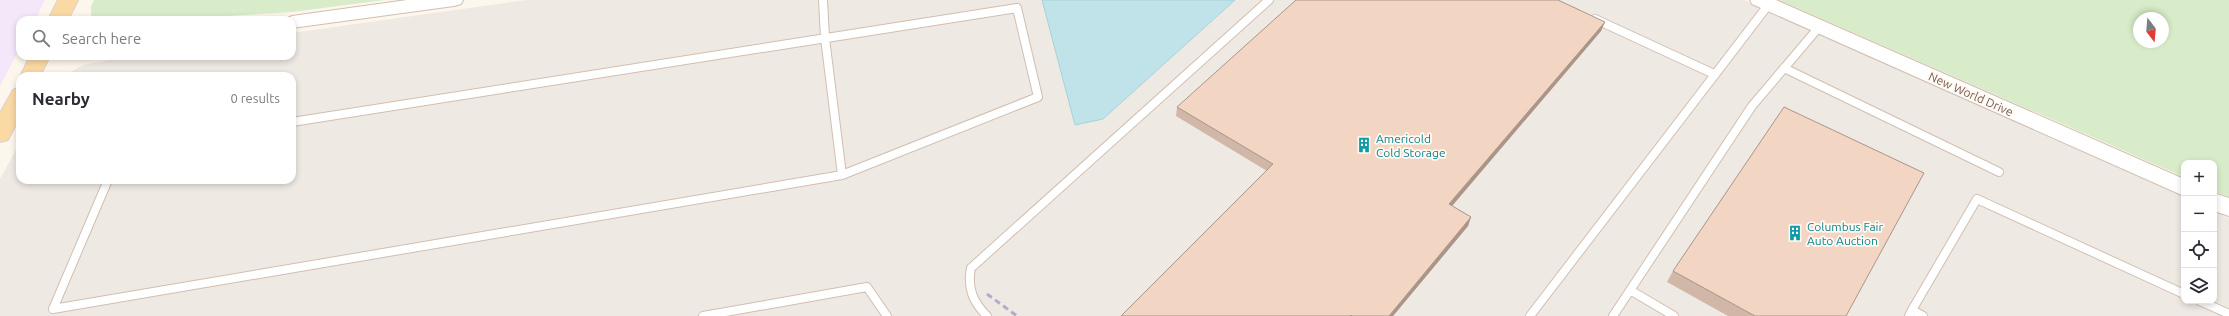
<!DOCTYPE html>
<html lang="en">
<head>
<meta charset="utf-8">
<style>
	body { margin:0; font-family:Ubuntu,sans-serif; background:#f7f7f7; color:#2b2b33 }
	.controls { position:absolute; right:12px; bottom:12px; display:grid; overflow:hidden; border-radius:8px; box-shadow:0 2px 6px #0003 }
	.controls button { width:36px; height:36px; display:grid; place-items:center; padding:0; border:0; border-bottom:1px solid #e1e1e2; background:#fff; color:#2b2b33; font:20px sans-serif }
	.compass { position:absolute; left:2133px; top:12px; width:36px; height:36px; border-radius:50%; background:#fff; box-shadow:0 2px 6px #0003; rotate:164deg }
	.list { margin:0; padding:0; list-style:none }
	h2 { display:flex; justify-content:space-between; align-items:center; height:52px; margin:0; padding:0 16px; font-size:17px }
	h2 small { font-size:13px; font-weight:400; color:#7c7c81 }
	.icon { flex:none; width:22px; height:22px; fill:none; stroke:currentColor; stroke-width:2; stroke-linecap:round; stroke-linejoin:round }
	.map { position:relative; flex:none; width:2229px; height:316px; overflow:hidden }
	.search { position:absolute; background:#fff; box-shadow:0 2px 6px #0003; left:16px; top:16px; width:280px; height:44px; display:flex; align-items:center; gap:10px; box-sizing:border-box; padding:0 14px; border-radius:12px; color:#7c7c81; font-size:15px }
	.panel { position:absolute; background:#fff; box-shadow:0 2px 6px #0003; left:16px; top:72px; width:280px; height:112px; border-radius:12px }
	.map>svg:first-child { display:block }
	.industrial { fill:#efe9e4 }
	.education { fill:#f3e8fa }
	.green { fill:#d8ecc9; fill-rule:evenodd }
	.water { fill:#bfe3e8; stroke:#a5d3da }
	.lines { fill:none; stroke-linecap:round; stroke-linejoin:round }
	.service-casing { stroke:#d1beb0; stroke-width:10 }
	.tertiary-casing { stroke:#d1beb0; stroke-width:2 }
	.primary-casing { stroke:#dad1cd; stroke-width:2 }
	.service { stroke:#fff; stroke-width:8 }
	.tertiary { fill:#fff; fill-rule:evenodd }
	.primary { fill:#fbd9a5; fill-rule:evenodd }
	.rail { stroke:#b9a8c9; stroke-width:3; stroke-dasharray:6 4; stroke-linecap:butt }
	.wall { fill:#d1b7a8 }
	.shaded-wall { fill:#aa9588 }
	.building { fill:#f3d5c3; stroke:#aa9588 }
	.labels { text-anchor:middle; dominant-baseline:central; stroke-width:3.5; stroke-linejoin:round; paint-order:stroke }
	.street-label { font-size:12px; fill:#7a5c4d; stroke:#fffaf3 }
	.culture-label { font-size:12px; fill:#0d838f; stroke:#fffaf3; text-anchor:start }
</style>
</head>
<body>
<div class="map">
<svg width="2229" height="316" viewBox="0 0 2229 316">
	<rect width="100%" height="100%" fill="#fdf6ec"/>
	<!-- industrial -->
	<path class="industrial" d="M526,0H1744L2184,197V301H2214V211L2229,218V316H0V179L20,142V180H292V76H64L83,65L133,56H292V33Z"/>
	<!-- education -->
	<path class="education" d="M0,0H45L35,20H20V48L0,86Z"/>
	<!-- green -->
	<path class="green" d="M94,0H385L292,12L208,17L194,20H91V6Z
		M1779,0H2229V197L2214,191V163H2184V177ZM2139,18H2163V42H2139Z"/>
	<!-- water -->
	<path class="water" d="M1042,0H1235L1103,119L1075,125Z"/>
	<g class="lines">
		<defs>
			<path id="service" d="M823,0L825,38L842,175
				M1595,19L1714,74
				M1784,68L1999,172
				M1630,290L1674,316
				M2200,301L2229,314
				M53,309L842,175L1038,97L1017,8L292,122
				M53,309L108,180
				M1912,310L1977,199L2184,294
				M703,316L867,287L887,316
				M987,316C973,302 967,288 971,268L1269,0
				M1530,316L1769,4
				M1613,316L1752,106L1819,27
				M1909,316L1912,310L1923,316"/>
			<path id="tertiary" d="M407,0H463L461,4L454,6L292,28V20H284L292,16Z
				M1750,0H1776L2184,179V196L1752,4Z
				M2214,193L2229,198V216L2214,211Z"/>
			<path id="primary" d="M58,0H78L68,20H48Z
				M30,56H50L40,76L20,77Z
				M20,87V116L8,140L0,142V113L13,90Z"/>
		</defs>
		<!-- service casing -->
		<use href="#service" class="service-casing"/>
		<!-- tertiary casing -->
		<use href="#tertiary" class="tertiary-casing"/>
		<!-- primary casing -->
		<use href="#primary" class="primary-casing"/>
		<!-- service -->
		<use href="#service" class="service"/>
		<!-- tertiary -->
		<use href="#tertiary" class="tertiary"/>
		<!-- primary -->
		<use href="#primary" class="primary"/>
		<!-- rail -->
		<path class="rail" d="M987,294L1017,316"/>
	</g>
	<!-- wall -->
	<path class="wall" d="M1605,22L1601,31L1452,206L1471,217L1468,226L1393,316H1121L1267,171L1176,116L1177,107Z
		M1673,271L1846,316H1728L1667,282Z"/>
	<!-- shaded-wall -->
	<path class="shaded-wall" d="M1605,22L1601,31L1446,213L1449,204Z
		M1471,217L1468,226L1393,316H1389Z"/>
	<!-- building -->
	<path class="building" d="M1296,0H1558L1605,22L1449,204L1471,217L1389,316H1352L1351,315L1350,316H1121L1273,164L1177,107Z
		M1784,107L1924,173L1846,316H1755L1673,271Z"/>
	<!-- icons -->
	<defs>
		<symbol id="building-bare" viewBox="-9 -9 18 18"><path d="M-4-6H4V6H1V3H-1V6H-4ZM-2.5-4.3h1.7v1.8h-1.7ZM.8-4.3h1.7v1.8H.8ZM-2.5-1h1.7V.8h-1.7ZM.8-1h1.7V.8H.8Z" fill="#0f9aa8" stroke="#fffaf3" stroke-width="2.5" paint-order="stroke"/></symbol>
	</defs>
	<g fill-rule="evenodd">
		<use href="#building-bare" x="1353" y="134" width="22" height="22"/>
		<use href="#building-bare" x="1784" y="222" width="22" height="22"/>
	</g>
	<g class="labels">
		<!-- street labels -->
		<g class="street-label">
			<text transform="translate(1971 94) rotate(24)">New World Drive</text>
		</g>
		<!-- culture labels -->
		<g class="culture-label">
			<text x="1376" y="138">Americold<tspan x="1376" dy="14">Cold Storage</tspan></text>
			<text x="1807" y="226">Columbus Fair<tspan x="1807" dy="14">Auto Auction</tspan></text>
		</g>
	</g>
</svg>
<div class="controls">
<button>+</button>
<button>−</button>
<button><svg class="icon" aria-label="locate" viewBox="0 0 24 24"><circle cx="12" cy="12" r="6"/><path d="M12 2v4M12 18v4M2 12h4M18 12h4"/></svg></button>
<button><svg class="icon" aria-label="layers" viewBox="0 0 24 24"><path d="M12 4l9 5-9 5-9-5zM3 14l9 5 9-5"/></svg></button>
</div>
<svg class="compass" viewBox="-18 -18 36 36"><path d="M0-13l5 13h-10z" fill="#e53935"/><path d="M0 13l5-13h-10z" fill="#7c7c81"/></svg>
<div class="search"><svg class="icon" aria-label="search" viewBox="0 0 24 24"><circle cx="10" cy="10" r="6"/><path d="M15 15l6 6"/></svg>Search here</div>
<section class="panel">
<h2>Nearby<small>0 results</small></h2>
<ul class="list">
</ul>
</section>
</div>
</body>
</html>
